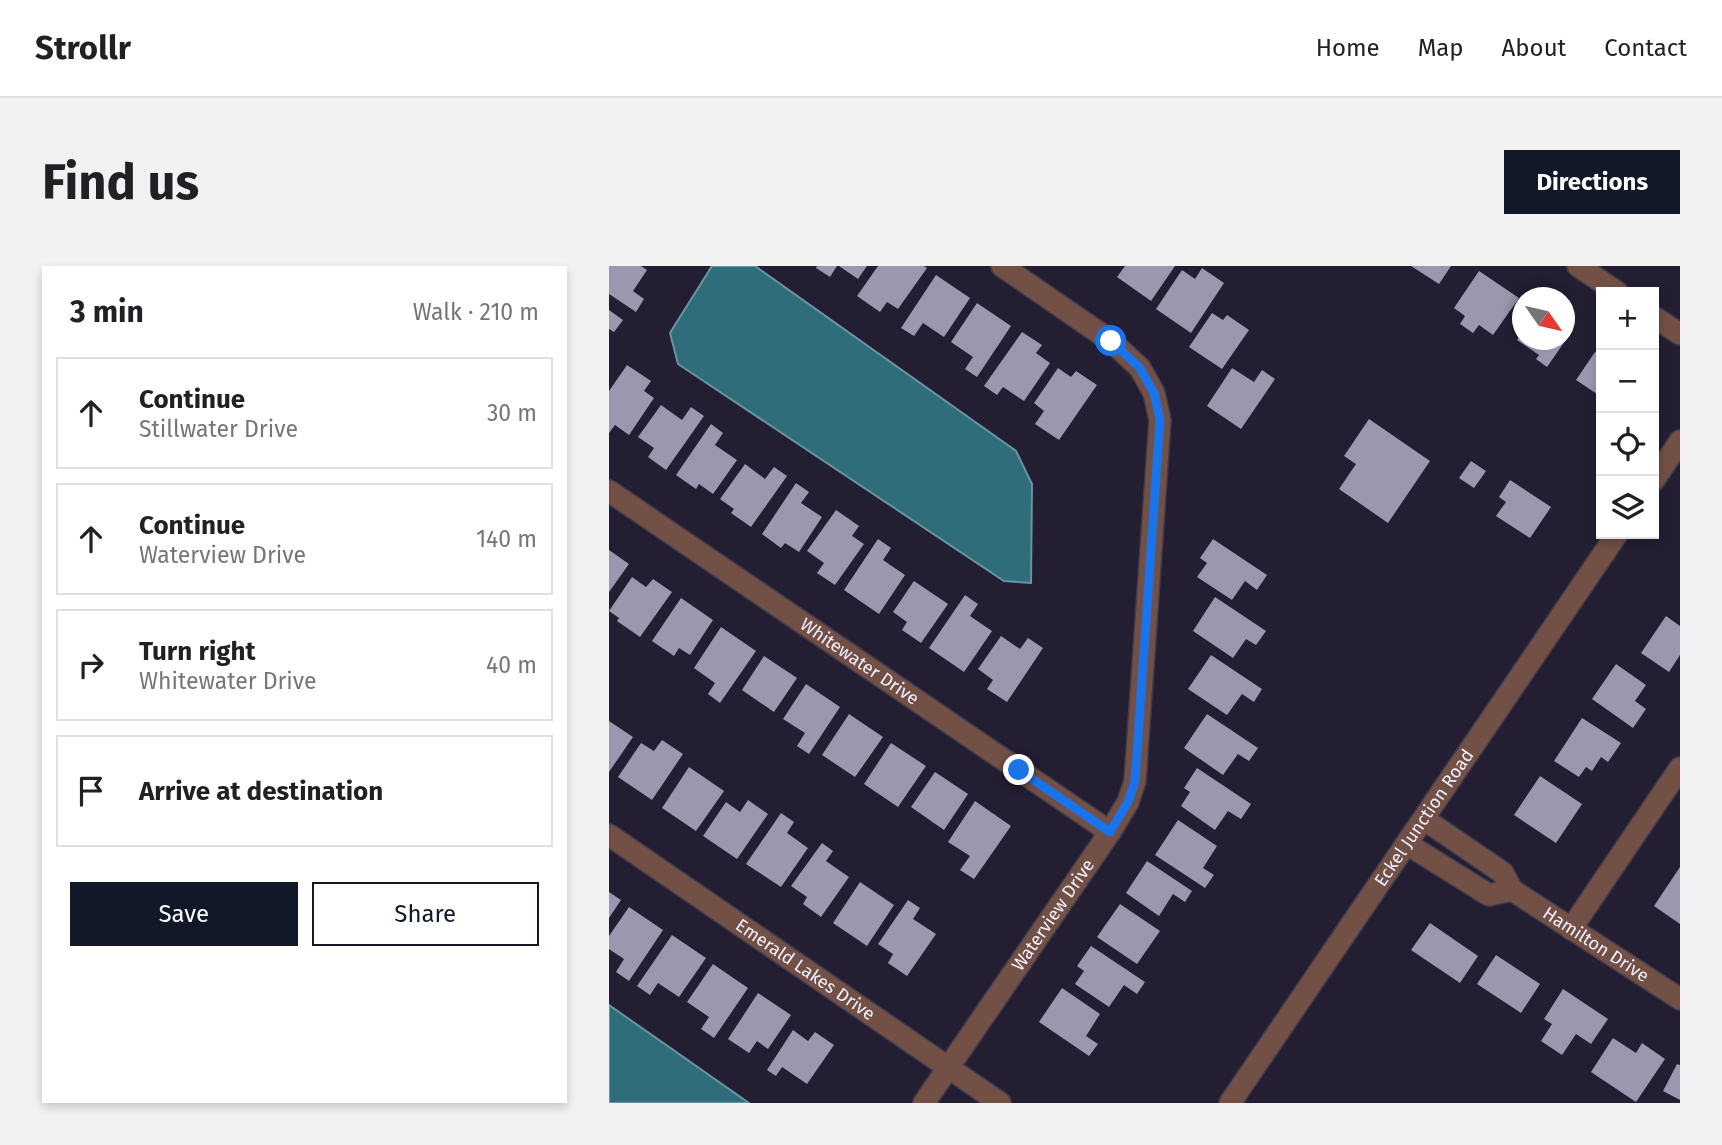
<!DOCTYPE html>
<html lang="en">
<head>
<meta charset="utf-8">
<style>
	body { margin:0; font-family:"Fira Sans",sans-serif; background:#f2f2f2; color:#202124 }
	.controls { position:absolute; right:21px; top:21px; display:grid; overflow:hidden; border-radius:0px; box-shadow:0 4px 10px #0003 }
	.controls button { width:63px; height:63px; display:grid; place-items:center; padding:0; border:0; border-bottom:2px solid #e0e0e0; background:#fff; color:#202124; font:35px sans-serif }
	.compass { position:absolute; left:903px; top:21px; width:63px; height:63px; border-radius:50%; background:#fff; box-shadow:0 4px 10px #0003; rotate:124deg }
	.stop { position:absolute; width:21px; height:21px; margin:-16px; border:5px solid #1a73e8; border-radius:50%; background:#fff }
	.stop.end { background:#1a73e8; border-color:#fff; box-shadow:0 2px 7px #0008 }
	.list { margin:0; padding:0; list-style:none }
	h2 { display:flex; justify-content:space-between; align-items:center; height:91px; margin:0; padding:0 28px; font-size:30px }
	h2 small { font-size:23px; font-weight:400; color:#757577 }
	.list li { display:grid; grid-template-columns:46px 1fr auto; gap:21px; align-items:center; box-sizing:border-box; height:112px; margin:0 14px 14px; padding:0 14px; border:2px solid #e0e0e0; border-radius:0px }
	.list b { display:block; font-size:26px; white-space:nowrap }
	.list p { margin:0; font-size:23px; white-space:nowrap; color:#757577 }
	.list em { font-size:23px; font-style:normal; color:#757577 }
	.actions { display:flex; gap:14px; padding:21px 28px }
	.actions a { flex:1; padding:16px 0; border:2px solid #111827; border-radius:0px; text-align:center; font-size:24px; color:#111827 }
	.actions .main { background:#111827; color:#fff }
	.icon { flex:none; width:38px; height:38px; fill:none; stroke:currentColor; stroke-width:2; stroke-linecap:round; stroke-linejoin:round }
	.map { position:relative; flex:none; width:1071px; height:837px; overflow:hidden; border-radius:0px }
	header { display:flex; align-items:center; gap:42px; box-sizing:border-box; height:98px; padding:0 35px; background:#fff; border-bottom:2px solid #e0e0e0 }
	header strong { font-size:33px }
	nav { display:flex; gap:38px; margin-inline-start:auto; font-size:24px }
	.intro { display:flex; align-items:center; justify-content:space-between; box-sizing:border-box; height:168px; padding:0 42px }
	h1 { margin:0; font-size:49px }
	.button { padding:18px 32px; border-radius:0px; background:#111827; color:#fff; font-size:24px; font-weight:700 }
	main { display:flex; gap:42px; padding:0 42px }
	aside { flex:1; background:#fff; border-radius:0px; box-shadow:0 4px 10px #0003 }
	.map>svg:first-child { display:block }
	.water { fill:#2e6d79; stroke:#6994a1; stroke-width:2 }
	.building { fill:#9c97af }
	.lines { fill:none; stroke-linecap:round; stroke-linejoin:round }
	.street-casing { stroke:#403b4e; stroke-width:24 }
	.street { stroke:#725045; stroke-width:21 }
	.route { stroke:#1a73e8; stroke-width:9 }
	.labels { text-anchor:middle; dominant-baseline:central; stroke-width:7; stroke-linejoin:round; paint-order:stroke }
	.street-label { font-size:18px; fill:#f2effd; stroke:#1a1527 }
</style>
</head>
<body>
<header>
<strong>Strollr</strong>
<nav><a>Home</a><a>Map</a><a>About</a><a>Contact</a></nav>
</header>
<div class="intro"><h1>Find us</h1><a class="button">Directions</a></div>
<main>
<aside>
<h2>3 min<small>Walk · 210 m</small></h2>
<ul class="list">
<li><svg class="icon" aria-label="ahead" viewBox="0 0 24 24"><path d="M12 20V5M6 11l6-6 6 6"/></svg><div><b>Continue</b><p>Stillwater Drive</p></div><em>30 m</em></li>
<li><svg class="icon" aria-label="ahead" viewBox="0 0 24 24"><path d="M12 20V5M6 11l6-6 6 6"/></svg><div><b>Continue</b><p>Waterview Drive</p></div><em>140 m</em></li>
<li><svg class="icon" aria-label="right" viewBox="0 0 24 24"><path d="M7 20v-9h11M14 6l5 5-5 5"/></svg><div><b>Turn right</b><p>Whitewater Drive</p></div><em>40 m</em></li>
<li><svg class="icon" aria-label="arrive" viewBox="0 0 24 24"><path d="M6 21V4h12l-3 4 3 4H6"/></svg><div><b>Arrive at destination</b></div></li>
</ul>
<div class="actions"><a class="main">Save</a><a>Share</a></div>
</aside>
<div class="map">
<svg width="1071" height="837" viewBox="0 0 1071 837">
	<rect width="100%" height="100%" fill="#231e31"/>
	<!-- water -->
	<path class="water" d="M103,0H146L407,185L423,218L422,317L395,315L69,98L61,67Z
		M0,739L140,837H0Z"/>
	<!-- building -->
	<path class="building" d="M0,0H32L38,4L24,25L35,33L27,46L0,28Z
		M208,0H228L221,11L207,2Z
		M230,0H258L249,13Z
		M269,0H315L318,2L289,43L278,36L271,46L248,30Z
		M516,0H566L542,35L508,11Z
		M802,0H842L830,18Z
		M593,2L615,17L582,67L547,43L573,4L586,13Z
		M870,5L910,32L884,69L870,59L864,67L851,58L856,50L845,42Z
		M327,9L361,32L335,71L314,57L305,70L292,62Z
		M368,37L402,60L368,111L356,103L364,91L342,76Z
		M0,44L14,54L5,66L0,63Z
		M603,47L614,54L618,49L640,64L613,103L580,81Z
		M956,64L961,68L938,101L927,93L930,89L908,74L914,65V74H956Z
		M413,66L433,79L427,87L441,97L415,135L394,121L388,129L375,120Z
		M986,86L992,90V138L988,135L991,130L967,114Z
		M18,99L42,115L35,125L45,132L20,169L6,159L0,167V125Z
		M449,102L462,111L467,105L488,119L450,174L426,158L435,145L425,137Z
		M623,102L645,116L653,104L666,113L632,163L598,140Z
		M52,139L73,154L82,141L95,150L57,204L39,191L45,182L29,171Z
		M760,153L821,195L779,257L730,223L747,198L735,190Z
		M102,158L114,167L106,179L128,194L104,228L90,218L87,223L67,209Z
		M862,195L877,205L865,222L850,212Z
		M136,198L156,213L165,201L178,210L142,261L122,247L125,243L111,233Z
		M901,214L942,241L921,272L887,250L897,236L890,231Z
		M187,217L200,226L192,237L213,251L190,286L176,277L172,282L153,268Z
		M227,244L250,260L243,270L255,278L226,319L208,307L215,297L198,285Z
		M269,273L282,282L274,294L296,309L270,348L235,324Z
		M604,273L658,309L648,324L636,315L623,334L588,311L598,297L591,292Z
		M0,284L20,298L0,326Z
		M23,311L37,321L44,313L63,326L31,371L8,355L10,352L0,345Z
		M305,315L339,338L312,377L293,364L298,356L284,346Z
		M356,329L369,338L361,350L383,365L355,406L320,382Z
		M606,331L657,365L647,379L637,373L624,392L584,365Z
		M72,332L104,354L81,389L70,382L65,390L43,375Z
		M1057,350L1071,360V389L1060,406L1032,387Z
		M112,361L147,385L111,437L99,428L106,417L85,402Z
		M392,370L411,383L419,372L434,382L398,436L378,423L384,414L369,403Z
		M602,389L653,423L645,436L633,428L618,449L579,423Z
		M155,390L188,412L165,446L133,424Z
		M1007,398L1037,419L1026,435L1037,443L1024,462L983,433Z
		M197,418L231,441L200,488L188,480L196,467L174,453Z
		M240,448L274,471L246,511L213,489Z
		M598,448L649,482L640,495L629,488L614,509L575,482Z
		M973,452L1012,477L999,496L992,491L983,505L977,501L970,511L945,495Z
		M0,455L24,471L0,506Z
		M53,474L74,488L43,534L9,511L32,477L45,485Z
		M282,477L317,500L289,541L255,518Z
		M80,501L115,525L87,565L53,542Z
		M588,502L642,538L632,553L619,545L606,564L572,540L581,526L575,522Z
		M326,506L359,528L335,564L302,541Z
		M931,510L973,538L947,577L905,549Z
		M139,534L159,548L128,593L94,570L117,536L131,546Z
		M366,535L402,560L365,613L351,604L361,590L339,576Z
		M172,547L185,556L178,567L199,582L172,621L137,598Z
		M569,554L608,580L594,602L605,609L596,622L546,589Z
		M213,577L224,585L217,595L240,611L212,651L194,638L198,631L182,620Z
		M538,595L583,625L576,636L564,628L550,650L517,627Z
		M1071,601V658L1045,640Z
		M251,616L285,639L258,680L224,657Z
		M0,626L12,634L0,652Z
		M299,634L311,642L304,653L327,668L298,710L279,697L284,688L269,678Z
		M511,638L551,665L528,698L488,671Z
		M20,641L54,664L20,715L7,706L15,693L0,683V670Z
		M821,657L869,690L851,717L802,684Z
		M63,669L97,692L70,731L49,717L41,729L28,720Z
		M482,680L536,716L528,728L515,719L500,741L466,718L475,705L468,700Z
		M887,689L931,718L912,747L868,718Z
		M104,698L139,722L105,772L92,763L100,751L78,736Z
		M453,722L491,748L477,770L489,778L480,790L430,756Z
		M954,723L999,753L982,778L967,768L953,789L932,775L943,758L935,753Z
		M149,727L182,749L159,783L148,775L140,787L119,773Z
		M184,764L199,775L206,766L225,779L198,818L173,801L167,810L158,804Z
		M1004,772L1027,787L1033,777L1056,793L1027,836L982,806Z
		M1068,798L1071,799V834L1054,825Z"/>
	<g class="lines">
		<defs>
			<g id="street">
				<path d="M969,0L1008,26"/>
				<path d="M1045,51L1071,68"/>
				<path d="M1045,214L1071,175"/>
				<path id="s1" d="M0,225L501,566"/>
				<path id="s2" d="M815,553L894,607L903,624L1071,733"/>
				<path id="s3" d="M0,569L391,837"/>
				<path d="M798,578L880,629L903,624"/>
				<path d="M962,663L1071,502"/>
				<path id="s4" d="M315,837L501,566L519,536L526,515L551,154L545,127L531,102L502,75L393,0"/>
				<path id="s5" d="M621,837L1008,268"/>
			</g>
		</defs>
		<!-- street casing -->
		<use href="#street" class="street-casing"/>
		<!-- street -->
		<use href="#street" class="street"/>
	</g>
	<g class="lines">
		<!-- route -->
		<path class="route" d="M410,504L501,566L519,536L526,515L551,154L545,127L531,102L502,75"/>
	</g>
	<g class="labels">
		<!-- street labels -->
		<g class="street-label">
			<text stroke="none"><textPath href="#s1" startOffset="303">Whitewater Drive</textPath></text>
			<text stroke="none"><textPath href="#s5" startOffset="345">Eckel Junction Road</textPath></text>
			<text stroke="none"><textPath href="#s4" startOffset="228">Waterview Drive</textPath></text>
			<text stroke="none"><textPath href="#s2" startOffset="215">Hamilton Drive</textPath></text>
			<text stroke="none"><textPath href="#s3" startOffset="238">Emerald Lakes Drive</textPath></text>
		</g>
	</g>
</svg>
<div class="controls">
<button>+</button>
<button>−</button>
<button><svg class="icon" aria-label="locate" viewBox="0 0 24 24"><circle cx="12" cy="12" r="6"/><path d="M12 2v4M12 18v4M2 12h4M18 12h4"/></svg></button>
<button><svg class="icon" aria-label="layers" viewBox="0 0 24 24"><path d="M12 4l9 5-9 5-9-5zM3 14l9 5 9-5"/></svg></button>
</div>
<svg class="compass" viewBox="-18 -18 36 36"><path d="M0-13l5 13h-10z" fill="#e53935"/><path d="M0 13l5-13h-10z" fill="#757577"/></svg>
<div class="stop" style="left:502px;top:75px"></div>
<div class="stop end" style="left:410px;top:504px"></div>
</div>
</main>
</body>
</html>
